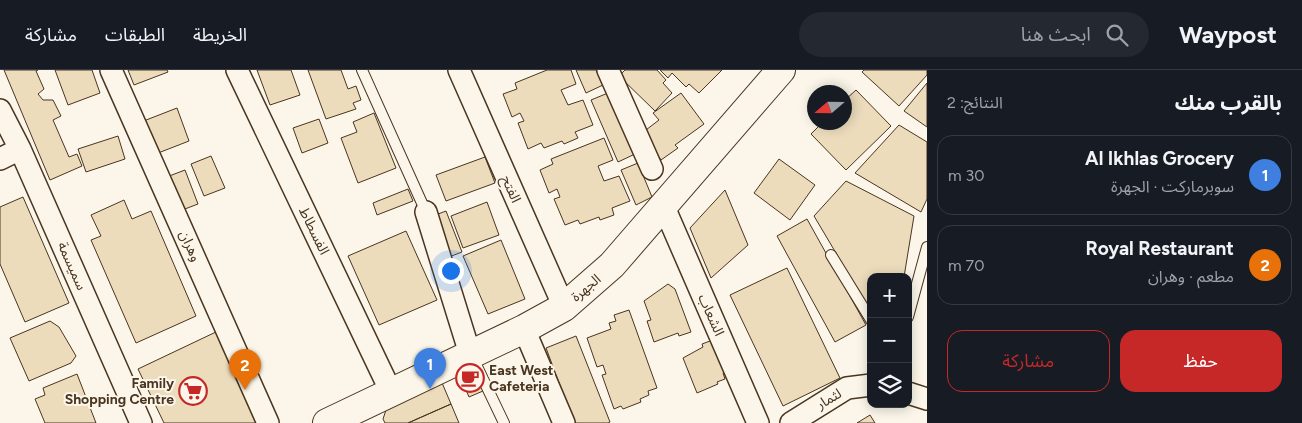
<!DOCTYPE html>
<html lang="ar">
<head>
<meta charset="utf-8">
<style>
	body { margin:0; font-family:Figtree,"Noto Sans Arabic",sans-serif; background:#242831; color:#f1f3f6; direction:rtl }
	.controls { position:absolute; right:15px; bottom:15px; display:grid; overflow:hidden; border-radius:10px; box-shadow:0 2px 12px #0003 }
	.controls button { width:45px; height:45px; display:grid; place-items:center; padding:0; border:0; border-bottom:1px solid #363941; background:#171b24; color:#f1f3f6; font:25px sans-serif }
	.compass { position:absolute; left:807px; top:15px; width:45px; height:45px; border-radius:50%; background:#171b24; box-shadow:0 2px 12px #0003; rotate:250deg }
	.you { position:absolute; left:450px; top:200px; width:18px; height:18px; margin:-12px; border:4px solid #fff; border-radius:50%; background:#1a73e8; box-shadow:0 0 0 8px #1a73e833 }
	.badge { display:grid; place-items:center; width:32px; height:32px; border-radius:50%; background:#c62828; color:#fff; font-size:16px; font-weight:700 }
	.pin { position:absolute; translate:-50% -41px; filter:drop-shadow(0 1px 2px #0008) }
	.pin::after { content:''; position:absolute; top:26px; width:18px; height:15px; background:inherit; clip-path:polygon(0 0,100% 0,50% 100%) }
	.list { margin:0; padding:0; list-style:none }
	h2 { display:flex; justify-content:space-between; align-items:center; height:65px; margin:0; padding:0 20px; font-size:21px }
	h2 small { font-size:16px; font-weight:400; color:#9ea1a6 }
	.list li { display:grid; grid-template-columns:32px 1fr auto; gap:15px; align-items:center; box-sizing:border-box; height:80px; margin:0 10px 10px; padding:0 10px; border:1px solid #363941; border-radius:15px }
	.list b { display:block; font-size:19px; white-space:nowrap }
	.list p { margin:0; font-size:16px; white-space:nowrap; color:#9ea1a6 }
	.list em { font-size:16px; font-style:normal; color:#9ea1a6 }
	.actions { display:flex; gap:10px; padding:15px 20px }
	.actions a { flex:1; padding:11px 0; border:1px solid #c62828; border-radius:15px; text-align:center; font-size:18px; color:#c62828 }
	.actions .main { background:#c62828; color:#fff }
	.icon { flex:none; width:28px; height:28px; fill:none; stroke:currentColor; stroke-width:2; stroke-linecap:round; stroke-linejoin:round }
	.map { position:relative; flex:none; width:927px; height:353px; overflow:hidden; direction:ltr }
	header { display:flex; align-items:center; gap:30px; box-sizing:border-box; height:70px; padding:0 25px; background:#171b24; border-bottom:1px solid #363941 }
	header strong { font-size:24px }
	nav { display:flex; gap:28px; margin-inline-start:auto; font-size:18px }
	.search { width:350px; height:45px; background:#242831; display:flex; align-items:center; gap:12px; box-sizing:border-box; padding:0 18px; border-radius:28px; color:#9ea1a6; font-size:19px }
	main { display:flex }
	aside { flex:1; background:#171b24 }
	.map>svg:first-child { display:block }
	.building { fill:#ecdcbc; stroke:#4a3520 }
	.lines { fill:none; stroke-linecap:round; stroke-linejoin:round }
	.lane-casing { stroke:#4a3520; stroke-width:12 }
	.street-casing { stroke:#4a3520; stroke-width:24 }
	.secondary-casing { stroke:#4a3520; stroke-width:30 }
	.lane { stroke:#fbf6e9; stroke-width:10 }
	.street { stroke:#fbf6e9; stroke-width:21 }
	.secondary { stroke:#fbf6e9; stroke-width:28 }
	.labels { text-anchor:middle; dominant-baseline:central; stroke-width:4; stroke-linejoin:round; paint-order:stroke }
	.street-label { font-size:14px; fill:#4a3520; stroke:#fbf6e9 }
	.poi-label { font-size:14px; font-weight:bold; fill:#4a3520; stroke:#fbf6e9; text-anchor:start }
</style>
</head>
<body>
<header>
<strong>Waypost</strong>
<div class="search"><svg class="icon" aria-label="search" viewBox="0 0 24 24"><circle cx="10" cy="10" r="6"/><path d="M15 15l6 6"/></svg>ابحث هنا</div>
<nav><a>الخريطة</a><a>الطبقات</a><a>مشاركة</a></nav>
</header>
<main>
<aside>
<h2>بالقرب منك<small>النتائج: 2</small></h2>
<ul class="list">
<li><span class="badge" style="background:#3f7fe0">1</span><div><b>Al Ikhlas Grocery</b><p>سوبرماركت · الجهرة</p></div><em>30 m</em></li>
<li><span class="badge" style="background:#e8710a">2</span><div><b>Royal Restaurant</b><p>مطعم · وهران</p></div><em>70 m</em></li>
</ul>
<div class="actions"><a class="main">حفظ</a><a>مشاركة</a></div>
</aside>
<div class="map">
<svg width="927" height="353" viewBox="0 0 927 353">
	<rect width="100%" height="100%" fill="#fbf6e9"/>
	<!-- building -->
	<path class="building" d="M4,0H38L36,1L44,19L38,24L43,30H53L61,46L53,50L69,87L77,84L82,96L50,110Z
		M55,0H92L100,23L68,35Z
		M128,0H167L168,2L134,15Z
		M257,0H291L300,25L270,35Z
		M308,0H341L348,19L356,16L361,30L353,33L356,39L326,49Z
		M547,0H571L576,14L561,20L568,35L583,30L593,55L575,62L578,68L564,74L562,71L544,78L541,73L528,79L518,53L524,51L520,43L512,47L503,24L517,19L515,13Z
		M576,0H596L603,15L586,23Z
		M625,0H657L666,10L663,13L672,23L655,41L619,6Z
		M660,0H722L699,23L689,14L686,17L672,3L668,8Z
		M864,0H927V5L899,36L862,2Z
		M927,13V57L904,41Z
		M856,20L891,56L846,100L811,64L823,52H844V31Z
		M608,23L635,84L618,92L591,30Z
		M681,23L704,54L675,75L678,78L661,90L642,63L659,50L653,43Z
		M177,38L189,71L153,85L141,52Z
		M374,43L396,98L358,113L341,68L357,62L353,52Z
		M319,49L328,73L302,83L293,58Z
		M899,55L927,72V129L921,142L855,103Z
		M118,66L125,89L86,102L78,79Z
		M604,68L613,90L598,96L604,111L619,106L630,131L612,138L614,145L600,150L599,147L580,154L578,150L565,155L554,129L560,127L557,119L549,123L540,100L553,94L551,89Z
		M211,86L225,118L204,126L191,94Z
		M485,87L495,113L446,131L436,105Z
		M779,89L815,115L790,150L754,123Z
		M638,93L652,127L636,135L621,100Z
		M185,100L198,134L177,142L164,108Z
		M846,111L914,146L904,207H871V242L814,146Z
		M408,119L413,131L377,145L373,133Z
		M725,120L748,175L711,208L690,158Z
		M23,127L69,233L25,252L0,194V137Z
		M124,130L132,149L151,141L196,246L136,273L91,170L101,166L91,145Z
		M487,132L499,165L463,178L451,146Z
		M446,141L462,182L449,187L433,146Z
		M807,149L866,255L835,272L777,166Z
		M406,161L437,230L379,255L348,186Z
		M501,170L525,229L488,244L463,186Z
		M787,198L840,308L783,336L730,225Z
		M668,214L675,219L691,262L679,266L678,263L654,272L647,251L651,250L644,231Z
		M629,240L657,318L648,321L649,325L640,329L641,332L623,339L621,336L614,339L602,305L606,304L603,295L597,297L587,268L611,259L609,253L616,251L614,245Z
		M50,251L59,257L76,286L71,293L29,311L10,268Z
		M218,261L262,353H164L138,299Z
		M576,266L610,352L608,353H574L546,278Z
		M718,268L731,300L723,303L725,309L717,312L718,314L697,323L683,288L703,277L702,274Z
		M471,290L483,321L469,327L456,296Z
		M77,304L96,353H45L35,329L45,325L43,318Z
		M440,308L451,334L408,353H385L383,349L389,331Z
		M451,334L459,353H408Z
		M870,345L875,353H857Z"/>
	<g class="lines">
		<defs>
			<path id="lane" d="M362,0L426,142
				M831,185L871,250
				M908,247L927,177
				M472,286L504,353"/>
			<path id="street" d="M111,0L268,353
				M237,0L391,322
				M459,0L564,237
				M608,0L652,99
				M0,40L20,79L141,353
				M0,89L20,79
				M664,137L758,353
				M426,142L470,284
				M524,259L564,353
				M908,323L927,329
				M791,353L847,318L871,315"/>
			<path id="secondary" d="M327,353L524,259L564,237L612,195L781,0"/>
		</defs>
		<!-- lane casing -->
		<use href="#lane" class="lane-casing"/>
		<!-- street casing -->
		<use href="#street" class="street-casing"/>
		<!-- secondary casing -->
		<use href="#secondary" class="secondary-casing"/>
		<!-- lane -->
		<use href="#lane" class="lane"/>
		<!-- street -->
		<use href="#street" class="street"/>
		<!-- secondary -->
		<use href="#secondary" class="secondary"/>
	</g>
	<!-- icons -->
	<defs>
		<symbol id="cafe-ring" viewBox="-11 -11 22 22"><circle r="9.5" fill="#fbf6e9" stroke="#c62828" stroke-width="1.5"/><path d="M-5.5-4.5H6V0H3Q3 3.5 0 3.5H-2.5Q-5.5 3.5-5.5 0ZM3-3.2v2h1.7v-2ZM-6 4.5H4V6H-6Z" fill="#c62828"/></symbol>
		<symbol id="supermarket-ring" viewBox="-11 -11 22 22"><circle r="9.5" fill="#fbf6e9" stroke="#c62828" stroke-width="1.5"/><path d="M-6-5.5h2.5l.6 2H6L4.5 2H-2.5L-4.4-4H-6ZM-1.5 3.2a1.3 1.3 0 1 0 .1 0ZM3 3.2a1.3 1.3 0 1 0 .1 0Z" fill="#c62828"/></symbol>
	</defs>
	<g fill-rule="evenodd">
		<use href="#cafe-ring" x="454" y="292" width="32" height="32"/>
		<use href="#supermarket-ring" x="177" y="305" width="32" height="32"/>
	</g>
	<g class="labels">
		<!-- street labels -->
		<g class="street-label">
			<text transform="translate(511 119) rotate(66)">الفتح</text>
			<text transform="translate(314 161) rotate(64)">الفسطاط</text>
			<text transform="translate(190 176) rotate(66)">وهران</text>
			<text transform="translate(72 196) rotate(66)">سميسمة</text>
			<text transform="translate(586 218) rotate(-40)">الجهرة</text>
			<text transform="translate(711 245) rotate(66)">الشعاب</text>
			<text transform="translate(829 329) rotate(-31)">لثمار</text>
		</g>
		<!-- poi labels -->
		<g class="poi-label">
			<text x="489" y="300">East West<tspan x="489" dy="16">Cafeteria</tspan></text>
			<text x="174" y="313" text-anchor="end">Family<tspan x="174" dy="16">Shopping Centre</tspan></text>
		</g>
	</g>
</svg>
<div class="controls">
<button>+</button>
<button>−</button>
<button><svg class="icon" aria-label="layers" viewBox="0 0 24 24"><path d="M12 4l9 5-9 5-9-5zM3 14l9 5 9-5"/></svg></button>
</div>
<svg class="compass" viewBox="-18 -18 36 36"><path d="M0-13l5 13h-10z" fill="#e53935"/><path d="M0 13l5-13h-10z" fill="#9ea1a6"/></svg>
<div class="you"></div>
<div class="pin badge" style="left:430px;top:319px;background:#3f7fe0">1</div>
<div class="pin badge" style="left:245px;top:320px;background:#e8710a">2</div>
</div>
</main>
</body>
</html>
